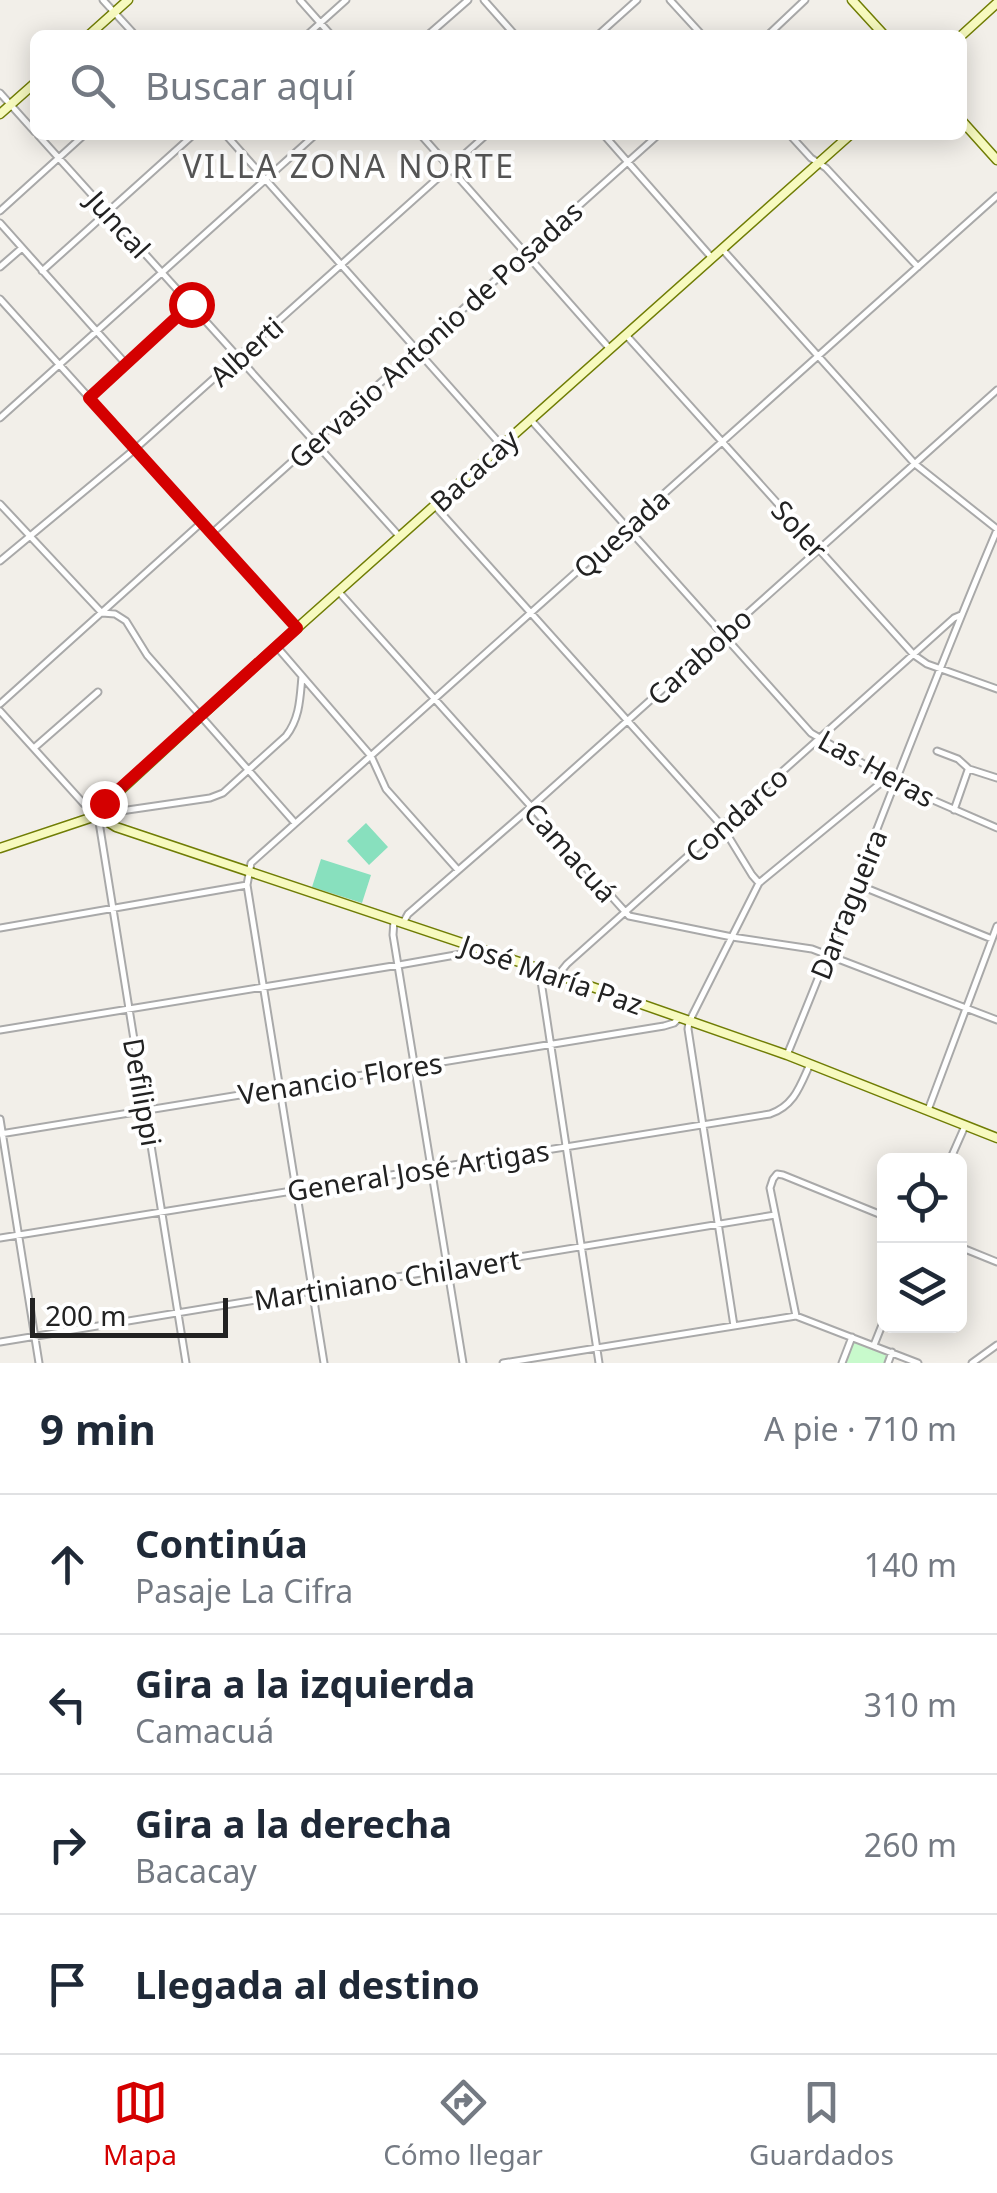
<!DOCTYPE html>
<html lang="es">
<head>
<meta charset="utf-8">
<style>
	body { margin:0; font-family:"Noto Sans",sans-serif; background:#f2f2f3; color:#1f2937 }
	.controls { position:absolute; right:30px; bottom:30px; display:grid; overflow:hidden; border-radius:15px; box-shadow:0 5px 25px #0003 }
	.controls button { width:90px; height:90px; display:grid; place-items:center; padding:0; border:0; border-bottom:2px solid #e0e1e3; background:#fff; color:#1f2937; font:50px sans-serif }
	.scale { position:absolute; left:30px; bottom:25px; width:198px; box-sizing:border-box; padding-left:10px; border:5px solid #222; border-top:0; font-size:28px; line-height:35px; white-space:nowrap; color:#222; -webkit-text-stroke:8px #fff; paint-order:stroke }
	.stop { position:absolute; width:30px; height:30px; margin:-22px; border:8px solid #d40000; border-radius:50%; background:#fff }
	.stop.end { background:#d40000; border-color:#fff; box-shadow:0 2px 10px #0008 }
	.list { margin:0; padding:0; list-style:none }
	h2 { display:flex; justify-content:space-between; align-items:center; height:130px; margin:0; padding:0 40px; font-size:42px }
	h2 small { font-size:32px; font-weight:400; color:#747a83 }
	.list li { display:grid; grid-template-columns:65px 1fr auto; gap:30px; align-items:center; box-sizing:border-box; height:140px; padding:0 40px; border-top:2px solid #e0e1e3 }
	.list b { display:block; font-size:38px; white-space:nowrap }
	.list p { margin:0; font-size:32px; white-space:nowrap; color:#747a83 }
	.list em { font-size:32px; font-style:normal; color:#747a83 }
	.icon { flex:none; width:55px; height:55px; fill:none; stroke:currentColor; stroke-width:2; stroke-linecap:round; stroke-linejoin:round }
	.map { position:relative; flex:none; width:997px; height:1363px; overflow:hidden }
	.search { position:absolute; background:#fff; box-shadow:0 5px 25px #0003; left:30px; right:30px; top:30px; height:110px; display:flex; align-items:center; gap:25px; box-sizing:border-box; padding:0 35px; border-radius:15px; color:#747a83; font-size:38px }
	.sheet { height:690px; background:#fff }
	nav { display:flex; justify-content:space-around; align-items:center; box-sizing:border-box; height:140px; border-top:2px solid #e0e1e3; background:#fff; font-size:28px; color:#747a83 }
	nav a { display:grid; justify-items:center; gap:5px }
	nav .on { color:#d40000 }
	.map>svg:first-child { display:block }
	.park { fill:#c8facc }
	.pitch { fill:#88e0be }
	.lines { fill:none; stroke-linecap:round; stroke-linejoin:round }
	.street-casing { stroke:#a9a9a9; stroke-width:9 }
	.secondary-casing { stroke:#707d05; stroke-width:11 }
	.street { stroke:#fff; stroke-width:5 }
	.secondary { stroke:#f7fabf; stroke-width:8 }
	.route { stroke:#d40000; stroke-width:12 }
	.labels { text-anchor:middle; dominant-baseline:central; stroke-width:8; stroke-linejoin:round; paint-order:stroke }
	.street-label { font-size:28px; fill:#222; stroke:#fff }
	.quarter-label { font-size:32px; letter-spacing:2.5px; fill:#555; stroke:#fff }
</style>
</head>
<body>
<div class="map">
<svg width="997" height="1363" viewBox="0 0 997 1363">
	<rect width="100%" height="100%" fill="#f2efe9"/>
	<!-- park -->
	<path class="park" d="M852,1337L892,1352L888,1363H842Z"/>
	<!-- pitch -->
	<path class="pitch" d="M366,823L388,847L369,865L347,841Z
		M321,859L371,875L362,903L312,887Z"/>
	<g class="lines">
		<defs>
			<path id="street" d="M103,0L135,35
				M300,0L331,35
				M484,0L515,35
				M670,0L702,35
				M307,35L346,0
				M428,35L468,0
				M598,35L637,0
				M768,35L805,0
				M0,93L35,132
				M38,135L400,537
				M226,135L502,446
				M421,135L610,349
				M604,135L712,258
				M790,135L811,158L826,168L918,267
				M0,211L84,135
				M0,223L126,364
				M723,250L915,464L997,529
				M0,267L22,248
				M42,271L193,135
				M0,299L296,627
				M626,335L914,655L927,664L997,689
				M90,397L191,304
				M0,418L315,135
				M531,420L811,733L903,787L997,828
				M0,504L102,613L115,614L126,621L147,655L295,823
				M434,505L722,826L752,875L759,883
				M211,534L658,135
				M0,561L135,449L486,135
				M338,591L629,916L732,937L812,949L997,1020
				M277,647L371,756L386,789L458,870
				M0,704L201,523
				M0,711L84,804L94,810
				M34,748L98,692
				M937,751L958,759L969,769L997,778
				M954,810L968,770
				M107,813L210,798L223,793L286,736C300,718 300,698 302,676
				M99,822L186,1363
				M856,884L992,939
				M394,920L393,935L463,1363
				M403,923L408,914L531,807L997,390
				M0,928L247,885
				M543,971L541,981L599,1363
				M558,975L567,964L954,618L961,615
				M0,1030L399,965L461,954L475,948
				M787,1055C859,881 923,704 997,530
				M928,1110L997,926
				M0,1119L39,1363
				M0,1134L664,1026L674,1023L679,1018
				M950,1160L965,1126
				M0,1238L770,1114C794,1106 800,1086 810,1064
				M960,1247L997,1262
				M796,1316L770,1188L773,1179L777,1174L783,1175L884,1216
				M734,1326L688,1029L689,1022L759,883L888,777
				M0,1342L775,1215
				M874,1345L884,1320
				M324,1363L247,885L251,863L997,196
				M503,1363L796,1316L918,1363
				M842,1363L852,1337
				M888,1363L892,1352
				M972,1363L997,1345"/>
			<path id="secondary" d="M852,0L884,35
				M89,35L128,0
				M962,35L997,3
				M0,114L35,83
				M962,121L997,160
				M93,817L94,810L101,808L268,654L850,135
				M105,820L116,827L558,975L787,1055L997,1138
				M0,848L93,817"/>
		</defs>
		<!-- street casing -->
		<use href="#street" class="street-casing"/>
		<!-- secondary casing -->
		<use href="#secondary" class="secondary-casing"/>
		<!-- street -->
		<use href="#street" class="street"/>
		<!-- secondary -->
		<use href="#secondary" class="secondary"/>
	</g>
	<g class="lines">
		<!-- route -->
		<path class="route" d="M104,803L297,628L89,398L191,304"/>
	</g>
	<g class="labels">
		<!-- street labels -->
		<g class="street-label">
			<text transform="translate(119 224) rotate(48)">Juncal</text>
			<text transform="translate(435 334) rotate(-42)">Gervasio Antonio de Posadas</text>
			<text transform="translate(246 351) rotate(-42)">Alberti</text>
			<text transform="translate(474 470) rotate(-42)">Bacacay</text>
			<text transform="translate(800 529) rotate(48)">Soler</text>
			<text transform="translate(621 533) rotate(-42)">Quesada</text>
			<text transform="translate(699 656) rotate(-42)">Carabobo</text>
			<text transform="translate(877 768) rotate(29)">Las Heras</text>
			<text transform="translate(736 814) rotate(-42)">Condarco</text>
			<text transform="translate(571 852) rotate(48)">Camacuá</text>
			<text transform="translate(848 904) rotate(-68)">Darragueira</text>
			<text transform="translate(552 974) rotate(19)">José María Paz</text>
			<text transform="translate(340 1078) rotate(-9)">Venancio Flores</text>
			<text transform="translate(143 1092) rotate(80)">Defilippi</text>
			<text transform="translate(418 1170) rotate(-9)">General José Artigas</text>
			<text transform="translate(387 1279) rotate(-9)">Martiniano Chilavert</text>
		</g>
		<!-- quarter labels -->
		<g class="quarter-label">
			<text x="349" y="165">VILLA ZONA NORTE</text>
		</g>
	</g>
</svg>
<div class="controls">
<button><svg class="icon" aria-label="locate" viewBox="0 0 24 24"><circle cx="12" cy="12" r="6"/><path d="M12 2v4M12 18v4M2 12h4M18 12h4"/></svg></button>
<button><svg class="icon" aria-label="layers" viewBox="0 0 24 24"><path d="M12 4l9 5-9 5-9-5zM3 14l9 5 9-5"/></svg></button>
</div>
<div class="scale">200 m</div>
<div class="stop" style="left:191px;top:304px"></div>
<div class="stop end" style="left:104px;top:803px"></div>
<div class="search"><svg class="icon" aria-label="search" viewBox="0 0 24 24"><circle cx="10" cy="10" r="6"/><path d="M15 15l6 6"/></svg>Buscar aquí</div>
</div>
<section class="sheet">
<h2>9 min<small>A pie · 710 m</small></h2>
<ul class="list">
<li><svg class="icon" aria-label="ahead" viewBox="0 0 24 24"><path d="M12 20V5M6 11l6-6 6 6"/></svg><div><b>Continúa</b><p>Pasaje La Cifra</p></div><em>140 m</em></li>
<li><svg class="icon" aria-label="left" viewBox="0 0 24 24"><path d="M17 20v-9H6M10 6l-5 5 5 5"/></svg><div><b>Gira a la izquierda</b><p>Camacuá</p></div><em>310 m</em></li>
<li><svg class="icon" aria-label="right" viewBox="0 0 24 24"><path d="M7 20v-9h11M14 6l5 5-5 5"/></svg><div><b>Gira a la derecha</b><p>Bacacay</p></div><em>260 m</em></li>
<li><svg class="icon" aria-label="arrive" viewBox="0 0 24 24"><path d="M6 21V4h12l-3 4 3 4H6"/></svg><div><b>Llegada al destino</b></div></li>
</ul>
</section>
<nav>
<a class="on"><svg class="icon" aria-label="map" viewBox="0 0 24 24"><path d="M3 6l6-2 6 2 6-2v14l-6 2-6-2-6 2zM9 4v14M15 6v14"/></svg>Mapa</a>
<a><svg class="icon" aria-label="directions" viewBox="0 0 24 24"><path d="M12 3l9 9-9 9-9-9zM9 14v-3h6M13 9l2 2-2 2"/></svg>Cómo llegar</a>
<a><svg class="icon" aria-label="saved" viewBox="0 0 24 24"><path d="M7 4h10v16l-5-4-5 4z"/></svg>Guardados</a>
</nav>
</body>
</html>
